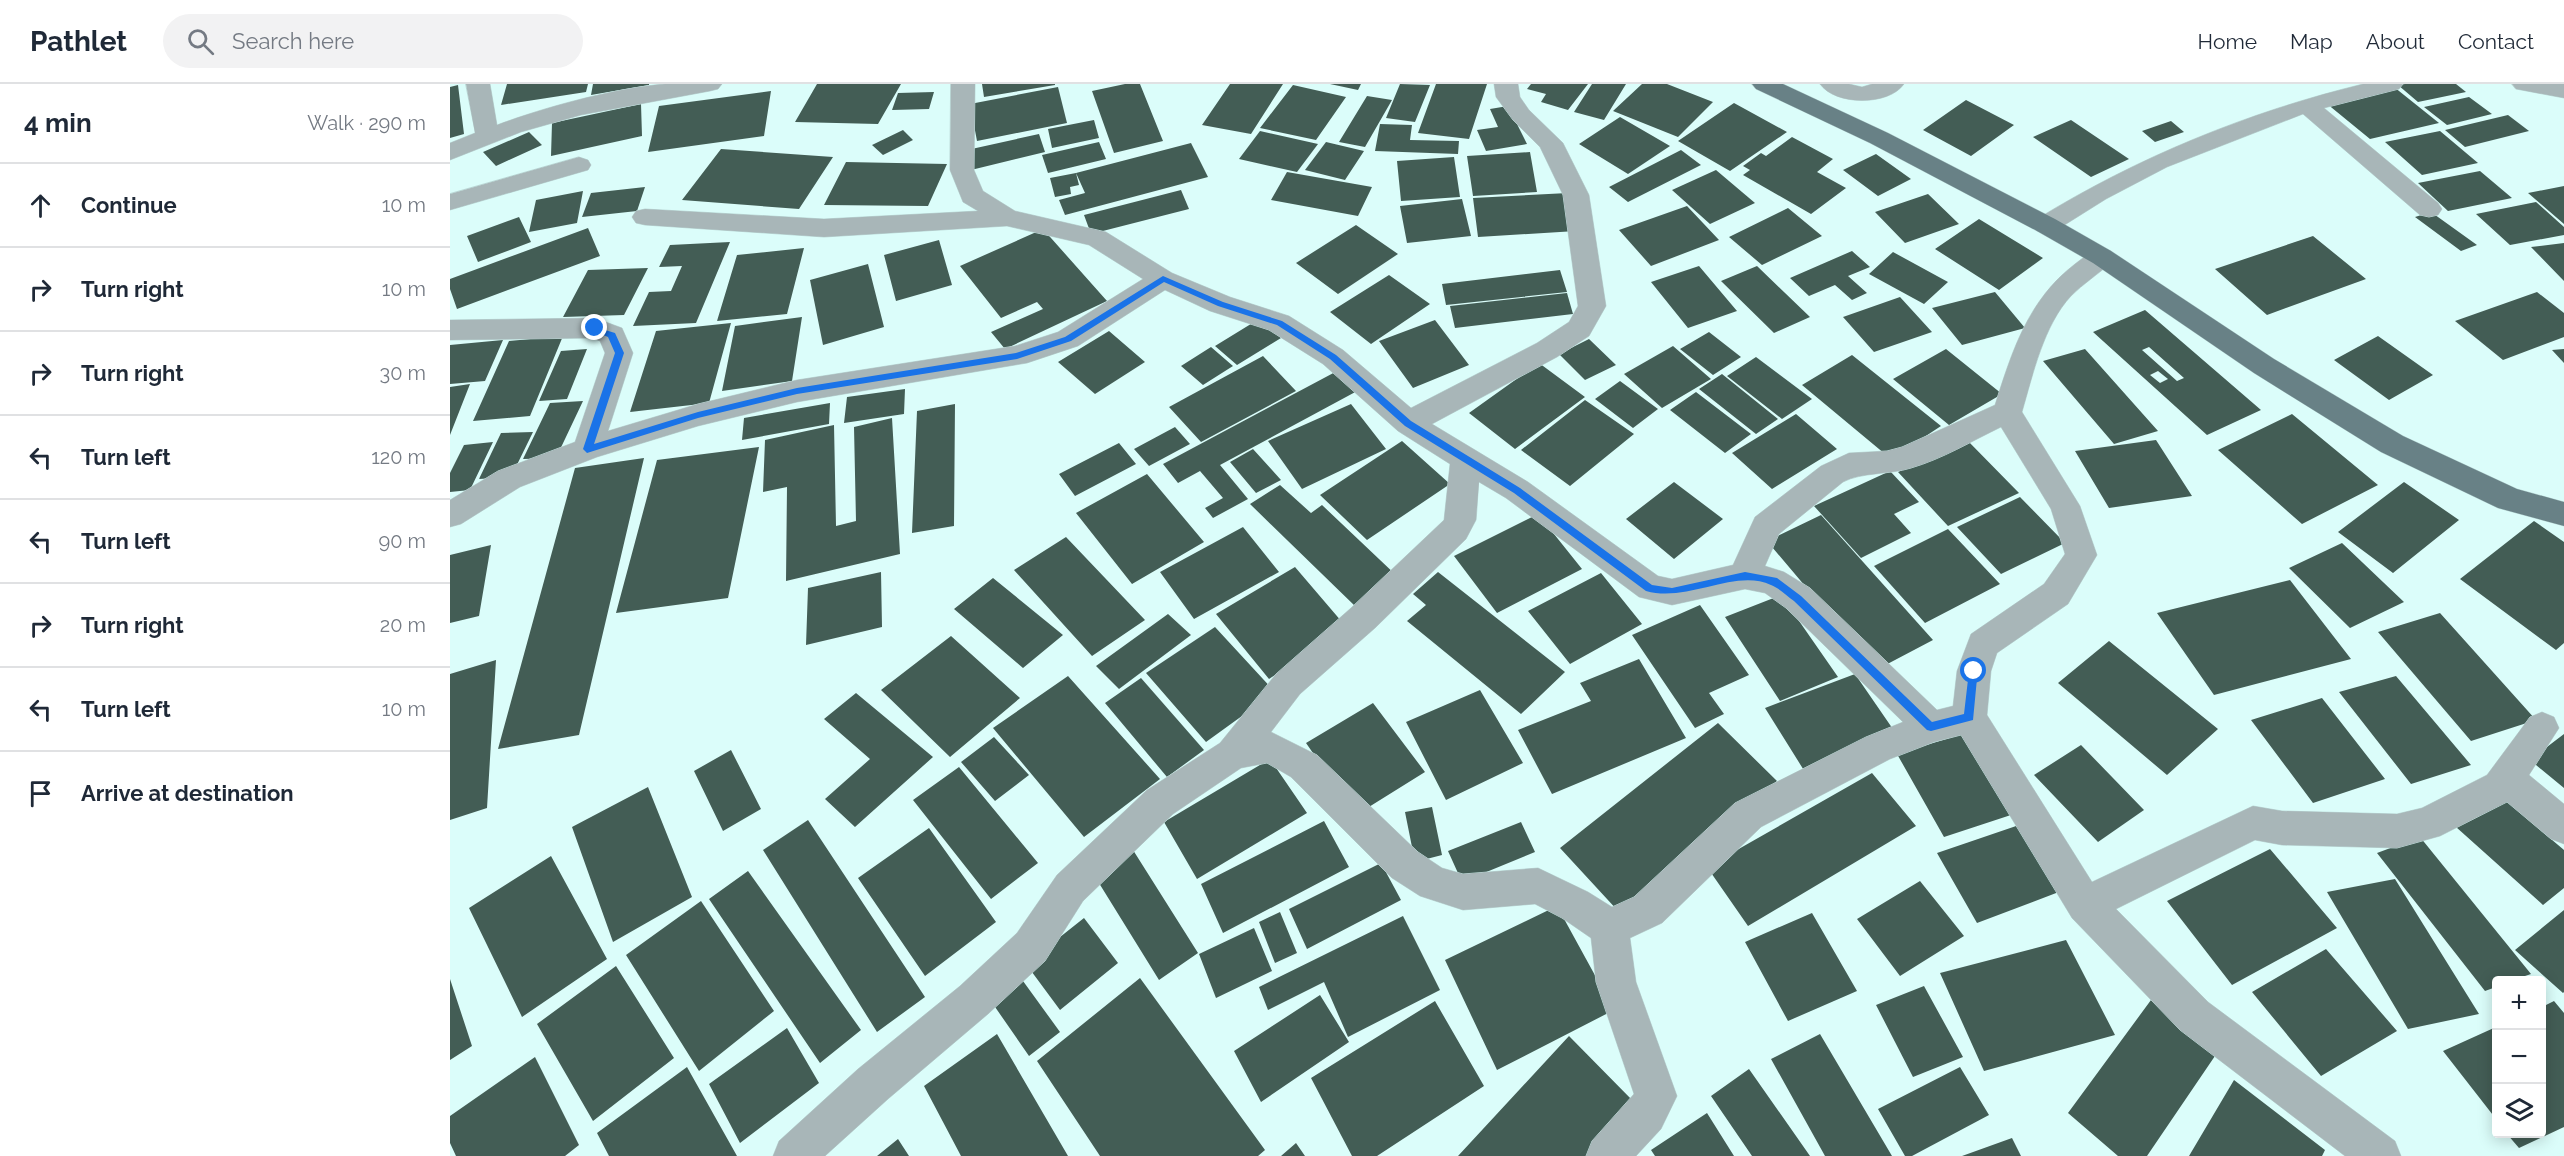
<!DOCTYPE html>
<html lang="en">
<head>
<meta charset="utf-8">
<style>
	body { margin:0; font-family:Raleway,sans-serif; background:#f2f2f3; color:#1f2937 }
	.controls { position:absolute; right:18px; bottom:18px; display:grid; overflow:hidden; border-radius:6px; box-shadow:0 3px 15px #0003 }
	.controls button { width:54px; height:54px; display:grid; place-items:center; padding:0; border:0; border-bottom:2px solid #e0e1e3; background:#fff; color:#1f2937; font:30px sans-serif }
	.stop { position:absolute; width:18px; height:18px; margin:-14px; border:4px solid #1a73e8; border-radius:50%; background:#fff }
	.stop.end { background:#1a73e8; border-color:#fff; box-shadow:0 2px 6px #0008 }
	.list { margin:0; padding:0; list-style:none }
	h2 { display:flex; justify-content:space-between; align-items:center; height:78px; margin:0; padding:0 24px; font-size:26px }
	h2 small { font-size:20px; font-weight:400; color:#747a83 }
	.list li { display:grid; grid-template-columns:39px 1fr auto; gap:18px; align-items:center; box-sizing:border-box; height:84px; padding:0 24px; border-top:2px solid #e0e1e3 }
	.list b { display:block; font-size:22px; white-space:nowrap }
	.list em { font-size:20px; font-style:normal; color:#747a83 }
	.icon { flex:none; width:33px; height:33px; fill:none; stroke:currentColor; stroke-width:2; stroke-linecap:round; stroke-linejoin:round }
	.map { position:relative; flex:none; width:2114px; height:1072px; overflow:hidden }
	header { display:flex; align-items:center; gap:36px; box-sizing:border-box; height:84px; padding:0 30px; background:#fff; border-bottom:2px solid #e0e1e3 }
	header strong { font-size:28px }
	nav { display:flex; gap:33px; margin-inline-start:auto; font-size:21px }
	.search { width:420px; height:54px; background:#f2f2f3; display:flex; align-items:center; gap:15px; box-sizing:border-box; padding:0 21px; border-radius:33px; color:#747a83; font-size:22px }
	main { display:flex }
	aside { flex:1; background:#fff }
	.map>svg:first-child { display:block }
	.building { fill:#435d55; fill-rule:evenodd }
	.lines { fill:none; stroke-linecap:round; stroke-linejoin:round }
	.minor-casing { stroke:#bbd9d7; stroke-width:1 }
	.major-casing { stroke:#bbd9d7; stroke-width:1 }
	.minor { fill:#a8b6b8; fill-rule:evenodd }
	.major { fill:#688186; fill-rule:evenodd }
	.route { fill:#1a73e8 }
</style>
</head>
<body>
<header>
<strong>Pathlet</strong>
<div class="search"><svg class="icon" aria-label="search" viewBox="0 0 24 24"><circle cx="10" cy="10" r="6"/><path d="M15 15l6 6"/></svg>Search here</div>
<nav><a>Home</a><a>Map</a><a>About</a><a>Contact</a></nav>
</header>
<main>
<aside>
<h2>4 min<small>Walk · 290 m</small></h2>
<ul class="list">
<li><svg class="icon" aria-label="ahead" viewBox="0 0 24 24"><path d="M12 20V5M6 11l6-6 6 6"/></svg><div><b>Continue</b></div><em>10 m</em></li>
<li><svg class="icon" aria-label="right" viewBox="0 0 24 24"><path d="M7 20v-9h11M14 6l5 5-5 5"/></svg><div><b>Turn right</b></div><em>10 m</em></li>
<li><svg class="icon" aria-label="right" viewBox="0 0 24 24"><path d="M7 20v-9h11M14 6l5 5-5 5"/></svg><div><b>Turn right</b></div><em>30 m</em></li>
<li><svg class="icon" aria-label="left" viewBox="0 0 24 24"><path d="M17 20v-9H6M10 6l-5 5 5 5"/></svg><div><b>Turn left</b></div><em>120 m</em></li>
<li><svg class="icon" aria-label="left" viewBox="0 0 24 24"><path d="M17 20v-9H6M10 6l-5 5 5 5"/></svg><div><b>Turn left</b></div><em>90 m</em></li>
<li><svg class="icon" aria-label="right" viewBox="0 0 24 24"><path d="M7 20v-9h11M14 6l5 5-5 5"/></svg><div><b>Turn right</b></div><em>20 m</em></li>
<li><svg class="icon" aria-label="left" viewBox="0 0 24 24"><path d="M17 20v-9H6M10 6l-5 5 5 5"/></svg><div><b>Turn left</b></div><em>10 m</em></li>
<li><svg class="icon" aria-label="arrive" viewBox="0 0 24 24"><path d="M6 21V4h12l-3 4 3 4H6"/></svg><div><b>Arrive at destination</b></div></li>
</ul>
</aside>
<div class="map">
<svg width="2114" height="1072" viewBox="0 0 2114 1072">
	<rect width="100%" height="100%" fill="#dbfdfa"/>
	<!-- building -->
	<path class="building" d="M57,0H138L136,8L51,21Z
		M143,0H199V1L141,11Z
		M367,0H451L428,40L345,38Z
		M532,0H605V1L534,13Z
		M675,0H690L713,57L664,69L642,7Z
		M780,0H833L801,50L752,41Z
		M880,0H911L908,6Z
		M950,0L980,1L965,38L936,34Z
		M986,0H1037L1019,55L968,49Z
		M1081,0H1138L1118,26L1091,18L1096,10L1077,5Z
		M1142,0H1176L1154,36L1124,28Z
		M1192,0H1217L1263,18L1228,53L1163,27Z
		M1955,0H2006L2016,8L1968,18L1948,1Z
		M8,1L14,50L0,54V3Z
		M843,1L896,13L866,56L810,44Z
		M608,3L617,39L527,57L520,20Z
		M1944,3L1989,39L1920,55L1876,19Z
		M321,7L314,52L198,68L209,22Z
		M484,8L479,25L442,26L448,9Z
		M917,12L942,16L915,63L889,58Z
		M2019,13L2042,30L1997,41L1974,23Z
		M1516,16L1564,41L1521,72L1473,46Z
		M1284,19L1337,48L1280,87L1228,57Z
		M191,20L192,52L101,72L102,39Z
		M1058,22L1077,60L1036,67L1027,46L1048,43L1040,25Z
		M2058,31L2079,47L2015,63L1995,46Z
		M1170,33L1220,62L1178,90L1129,60Z
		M644,36L649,54L602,64L598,45Z
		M1621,36L1679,75L1641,93L1583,53Z
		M1721,37L1734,48L1705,58L1692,47Z
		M930,40L962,41L960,56L1009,57L1008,70L925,67Z
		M453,46L463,56L433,71L422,61Z
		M810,47L868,60L847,88L789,75Z
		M1990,47L2028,79L1972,91L1935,58Z
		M79,48L92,61L46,82L33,68Z
		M589,50L595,68L521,86L517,66Z
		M1342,53L1383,75L1367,88L1396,104L1361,130L1293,91L1300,86L1293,82L1311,69L1316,72Z
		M649,58L656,75L598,89L592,71Z
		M876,58L914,67L895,96L855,86Z
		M741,59L758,93L615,131L609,116L635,109L626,89Z
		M271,65L383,73L349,125L232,116Z
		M1231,66L1251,81L1178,118L1159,103Z
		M1080,68L1087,108L1023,112L1017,72Z
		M1426,70L1461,95L1428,112L1393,86Z
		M1004,73L1010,113L951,117L947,77Z
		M396,78L497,80L478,122L374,121Z
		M1266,86L1305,119L1260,140L1222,106Z
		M2030,87L2062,114L1998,127L1968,99Z
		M837,88L922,103L908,132L821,116Z
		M626,89L629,101L620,103L621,110L605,113L600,94Z
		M2114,102V140L2078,109Z
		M195,103L187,127L132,133L141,109Z
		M731,106L739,125L641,150L634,131Z
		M133,107L127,139L79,148L86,116Z
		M1118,109L1126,147L1028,153L1023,114Z
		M1478,110L1509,140L1455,159L1425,128Z
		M1012,115L1021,152L957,159L950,122Z
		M2086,118L2114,143V151L2060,161L2026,130Z
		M1237,122L1269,156L1201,182L1169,146Z
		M1338,124L1372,152L1312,181L1279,153Z
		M1981,128L2027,161L2011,167L1965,133Z
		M69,133L81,158L28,178L17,152Z
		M1529,135L1593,174L1549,206L1485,165Z
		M906,141L948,170L888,210L846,179Z
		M138,144L150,172L7,225L0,205V195Z
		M593,145L657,217L555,265L541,248L593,225L587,218L551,234L510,182Z
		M1863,152L1916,195L1817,231L1765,185Z
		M489,156L502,201L446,217L434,171Z
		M280,158L246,239L183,242L199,208L221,207L232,182L209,183L220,161Z
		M2114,159V197L2081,163Z
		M354,164L337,230L267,237L287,171Z
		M1402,167L1420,183L1398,192L1417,209L1402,216L1385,201L1359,212L1340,194Z
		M1443,168L1498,198L1474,220L1419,190Z
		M418,180L434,243L373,261L360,196Z
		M1249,182L1287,227L1238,244L1201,198Z
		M1307,182L1360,233L1324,249L1271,197Z
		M198,184L174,231L113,233L138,186Z
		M1110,186L1117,208L996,221L992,200Z
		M939,191L980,220L921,260L880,228Z
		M1545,208L1575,244L1512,261L1482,224Z
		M2087,208L2114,229V253L2053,276L2005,237Z
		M1117,209L1123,230L1005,244L1000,222Z
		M1450,213L1482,248L1424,268L1393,233Z
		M1695,226L1811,326L1757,351L1643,248ZM1699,263L1734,294L1727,297L1692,266ZM1708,287L1718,295L1710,299L1700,291Z
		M352,233L342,297L272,307L285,242Z
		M809,235L831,254L787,281L765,262Z
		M985,236L1019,281L963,304L929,257Z
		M281,239L259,319L180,328L206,247Z
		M659,247L695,278L645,310L608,278Z
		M1259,248L1291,273L1263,291L1230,265Z
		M113,252L80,332L23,337L59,257Z
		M1928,252L1983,291L1939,316L1884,276Z
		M1139,255L1166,281L1135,296L1109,270Z
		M53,256L35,297L0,300V261Z
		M1223,262L1261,295L1212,324L1174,290Z
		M761,263L783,282L753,301L731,282Z
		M137,265L117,315L89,317L111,267Z
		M1496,265L1552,310L1499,341L1443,295Z
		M1635,265L1708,347L1664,360L1593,277Z
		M2114,265V279L2102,266Z
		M1402,271L1491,342L1441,375L1352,301Z
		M813,272L846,307L751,358L719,323Z
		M1306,273L1362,315L1332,335L1277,292Z
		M1089,279L1135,313L1065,365L1019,329Z
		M889,286L909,306L770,381L798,415L763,434L755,424L773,414L750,387L728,399L713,380Z
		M1272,290L1328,335L1306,350L1249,305Z
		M1170,297L1208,325L1183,344L1145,315Z
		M20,300L0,351V303Z
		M455,305L454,330L394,339L397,313Z
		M1246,308L1301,350L1275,369L1220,326Z
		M1135,316L1184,350L1120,402L1071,366Z
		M133,317L106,374L73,375L100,319Z
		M380,319L379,340L292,356L294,334Z
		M505,320L504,442L462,449L467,327Z
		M901,320L936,365L852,405L818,357Z
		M1346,330L1387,365L1322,405L1282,369Z
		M1842,330L1928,401L1852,440L1768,366Z
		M442,334L450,470L336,497L337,403L313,408L315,356L384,341L386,442L406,437L404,343Z
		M725,343L740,360L699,382L684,365Z
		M83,348L61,393L29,395L51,349Z
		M1517,356L1569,409L1498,442L1448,388Z
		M1706,356L1742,412L1659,424L1625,367Z
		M952,357L1000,400L917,456L870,411Z
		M43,358L20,406L0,408V389L14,361Z
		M669,359L686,380L625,412L609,390Z
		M309,363L278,514L166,529L207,376Z
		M803,365L831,396L806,409L780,378Z
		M194,374L129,651L48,665L125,384Z
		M1440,387L1469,418L1444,430L1461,449L1411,474L1364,422Z
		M697,390L754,458L682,500L626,429Z
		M1224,398L1273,435L1224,475L1176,435Z
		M1954,398L2009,436L1943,489L1888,448Z
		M830,401L861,429L872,421L948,493L906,523L800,420Z
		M1570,413L1615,459L1551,490L1507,443Z
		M1088,430L1132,485L1047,529L1004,472Z
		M1371,431L1483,556L1426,586L1317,457Z
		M2084,437L2114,458V559L2106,566L2010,495Z
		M793,443L829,488L744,535L710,488Z
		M1498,445L1550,500L1475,539L1424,482Z
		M616,453L695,536L642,572L564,486Z
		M1892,459L1954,518L1900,544L1839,484Z
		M41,461L29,532L0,539V471Z
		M845,483L898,545L819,595L766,530Z
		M431,488L432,543L356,561L358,504Z
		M988,488L1115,588L1071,630L957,537L976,521L963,510Z
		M1151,489L1192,540L1120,580L1078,527Z
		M543,494L613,551L573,584L504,525Z
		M1840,496L1901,575L1764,611L1707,529Z
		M1331,511L1388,593L1330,617L1275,533Z
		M1250,521L1299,591L1259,609L1274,630L1245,644L1182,551Z
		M1990,529L2086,636L2021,657L1928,548Z
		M718,530L741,551L669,605L646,582Z
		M765,543L825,608L756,658L696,589Z
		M501,552L570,614L500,673L431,606Z
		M1659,557L1768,645L1717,691L1608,599Z
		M1189,575L1236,654L1102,710L1068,646L1141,617L1130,599Z
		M46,576L37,724L0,736V590Z
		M1405,590L1447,651L1355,688L1315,624Z
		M618,592L710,695L634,753L543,644Z
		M1946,592L2021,681L1961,700L1889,608Z
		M691,594L754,666L717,693L655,619Z
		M1030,606L1073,679L996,716L956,638Z
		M406,609L483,673L405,743L375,715L420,675L374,635Z
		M1872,614L1935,695L1863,719L1801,636Z
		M923,619L975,688L906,731L856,659Z
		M1268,639L1327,697L1169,828L1110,764Z
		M1519,648L1567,729L1494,753L1447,670Z
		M2114,650V704L2080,676Z
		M544,653L579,691L545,717L511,678Z
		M1631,661L1694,726L1648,758L1584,691Z
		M281,666L311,725L273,747L244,687Z
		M820,675L857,729L747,795L714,738Z
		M509,683L588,779L541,815L463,716Z
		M1422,689L1466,742L1298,842L1257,783Z
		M198,703L242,813L163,858L122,743Z
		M2048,710L2114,766V804L2093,821L2006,743Z
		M982,723L992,771L965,778L955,728Z
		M358,736L475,913L427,948L313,766Z
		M874,737L899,783L773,849L751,800Z
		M1071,738L1085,768L1012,798L998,767Z
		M1572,740L1614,806L1527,839L1487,769Z
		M479,744L546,838L475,892L408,794Z
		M1970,753L2081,890L2063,896H2046V903L2035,907L1927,769Z
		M1820,765L1887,844L1782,901L1717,817Z
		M683,766L748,869L709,896L644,791Z
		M101,772L157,875L72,933L19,824Z
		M931,779L951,816L857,865L839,825Z
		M298,787L411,946L370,979L259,815Z
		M1945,795L2029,930L1958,945L1877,808Z
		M1470,797L1514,852L1450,892L1407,835Z
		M251,817L324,927L249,987L176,871Z
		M1107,822L1164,926L1047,986L995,876Z
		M2114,826V908L2113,909L2065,866Z
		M830,828L847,869L825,879L809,838Z
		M1362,829L1407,907L1338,937L1295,858Z
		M953,832L990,906L898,953L874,898L818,926L809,903Z
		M634,834L668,879L610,926L576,880Z
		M804,844L822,887L766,914L749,870Z
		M1616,856L1665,951L1534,987L1490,889Z
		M1876,865L1947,947L1871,992L1802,908Z
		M166,882L224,974L143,1037L87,940Z
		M690,894L815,1066L808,1072H650L587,977Z
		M0,895L22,962L0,976Z
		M573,897L610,948L579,972L543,920Z
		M1474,902L1513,973L1463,993L1426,921Z
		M870,911L899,958L811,1018L784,967Z
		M1701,916L1767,969L1697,1072H1668L1618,1029Z
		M985,917L1034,1002L927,1072H902L861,994Z
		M2104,917L2114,929V1043L2069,1064L2057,1050H2092V923Z
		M2046,943V1035L1993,967Z
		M337,944L369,999L290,1059L259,1000Z
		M547,950L618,1072H511L474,1002Z
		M1370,950L1442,1072H1375L1321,975Z
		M1119,952L1184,1018L1137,1072H1008Z
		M85,973L129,1061L115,1072H6L0,1059V1032Z
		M237,983L287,1072H159L147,1049Z
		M1510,983L1539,1031L1462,1072H1455L1428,1025Z
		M1299,985L1360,1072H1302L1261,1012Z
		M1784,996L1875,1066L1872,1072H1739Z
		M1257,1029L1284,1072H1205L1201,1066Z
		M1562,1054L1571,1072H1512Z
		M448,1055L459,1072H427Z
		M846,1059L855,1072H831Z"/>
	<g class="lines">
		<defs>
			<path id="minor" d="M16,0H40L47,41C95,23 165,4 215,0C234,0 253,0 272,0L268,5L260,7L131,31L71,48L0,76V59L25,49Z
				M501,0H525L524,86L533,107L565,127L656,148L722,189L780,213L839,232L893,266L961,324L1087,259L1119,238L1128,222L1113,111L1090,63L1063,36L1046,13L1044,0H1068L1070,13L1079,26L1113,59L1139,111L1156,222L1139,252L1107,273L982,340L1078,398L1208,492L1222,495L1283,481L1305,433L1371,382L1399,369L1437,367L1452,363L1545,321C1562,267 1578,216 1625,180C1637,171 1645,162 1661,167L1665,173L1661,179C1648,190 1633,200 1621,212C1594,241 1583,290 1572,328L1630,422L1647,471L1618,520L1547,569L1541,587L1537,631L1642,798L1803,722L1832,727L1947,730L1972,724L2037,691L2080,633L2092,628L2104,633L2109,644L2079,691L2114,720V760L2101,755L2057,718L1990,752L1947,764L1832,761L1805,756L1666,825L1758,918L1945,1057L1951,1072H1895L1730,946L1622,834L1511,651L1484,658L1440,675L1311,743L1212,839L1180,854L1186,898L1227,1012L1211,1045L1186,1072H1136L1142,1057L1184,1010L1146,898L1141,854L1112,834L1085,820L1013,826L970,812L942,794L841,693L817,679L791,684L723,730L633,817L595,877L538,930L438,1015L375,1072H323L329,1057L408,985L510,902L567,849L607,791L697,706L770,659L826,590L901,524L994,436L1000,380L948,347L873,280L819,246L760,227L715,206L628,262L577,279L347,318L248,342L147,373L70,403L11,440L0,443V416L48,387L125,358L155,269L150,257L142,254L0,256V236L145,234L172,244L183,269L158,347L248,320L347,296L565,262L608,248L693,195L639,161L557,142L374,153L195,141L186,139L182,133L186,127L195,125L374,135L528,127L513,118L500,86ZM1551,343L1601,425L1615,470L1594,500L1521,550L1507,587L1503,622L1487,626L1360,504L1334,488L1315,482L1329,450L1393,398C1412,388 1439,391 1461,384C1492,375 1522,357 1551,343ZM1029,398L1056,414L1189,513L1222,521L1295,505L1315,509L1336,524L1453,638L1416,653L1285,719L1184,813L1162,823L1138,808L1088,784L1013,790L992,784L968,768L867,671L821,648L850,610L925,544L1016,455L1026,436Z
				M1370,0H1399L1412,3L1422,0H1454C1439,22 1385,22 1370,0Z
				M1913,0H1953L1949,5L1874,24L1988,119L1992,125L1988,131L1979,133L1970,131L1853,30L1717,83L1656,115L1605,147L1596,149L1587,147L1583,141L1587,135C1688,73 1798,28 1913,0Z
				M2062,0H2114V14L2066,5Z
				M129,73L138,76L141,81L138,86L0,126V110Z"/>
			<path id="major" d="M1302,0H1333L1438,49L1605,135L1661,167L1824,275L1953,352L2067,405L2114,418V442L2048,424L1931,368L1804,289L1643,179L1587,147L1420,59L1306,5Z"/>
		</defs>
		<!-- minor casing -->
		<use href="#minor" class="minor-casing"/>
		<!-- major casing -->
		<use href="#major" class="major-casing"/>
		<!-- minor -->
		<use href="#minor" class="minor"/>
		<!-- major -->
		<use href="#major" class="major"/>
	</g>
	<!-- route -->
	<path class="route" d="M713,192L773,218L832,237L886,271L961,337L1070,404L1202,501L1222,504L1295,488L1327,494L1351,512L1482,638L1514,630L1519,587L1521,584H1528L1523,636L1481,647L1477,646L1344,517C1337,512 1329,504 1321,501C1285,484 1238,519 1196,507L1064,409L955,342L880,275L827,241L768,222L714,198L621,257L567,275L347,310L248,334L137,369L133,365L165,269L158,253L142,246V242L165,249L174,269L144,360L248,328L347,304L566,269L615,253Z"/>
</svg>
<div class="controls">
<button>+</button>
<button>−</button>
<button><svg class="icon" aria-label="layers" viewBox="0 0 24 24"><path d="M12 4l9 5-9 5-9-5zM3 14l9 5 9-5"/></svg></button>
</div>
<div class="stop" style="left:1524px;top:587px"></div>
<div class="stop end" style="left:145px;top:244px"></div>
</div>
</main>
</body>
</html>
